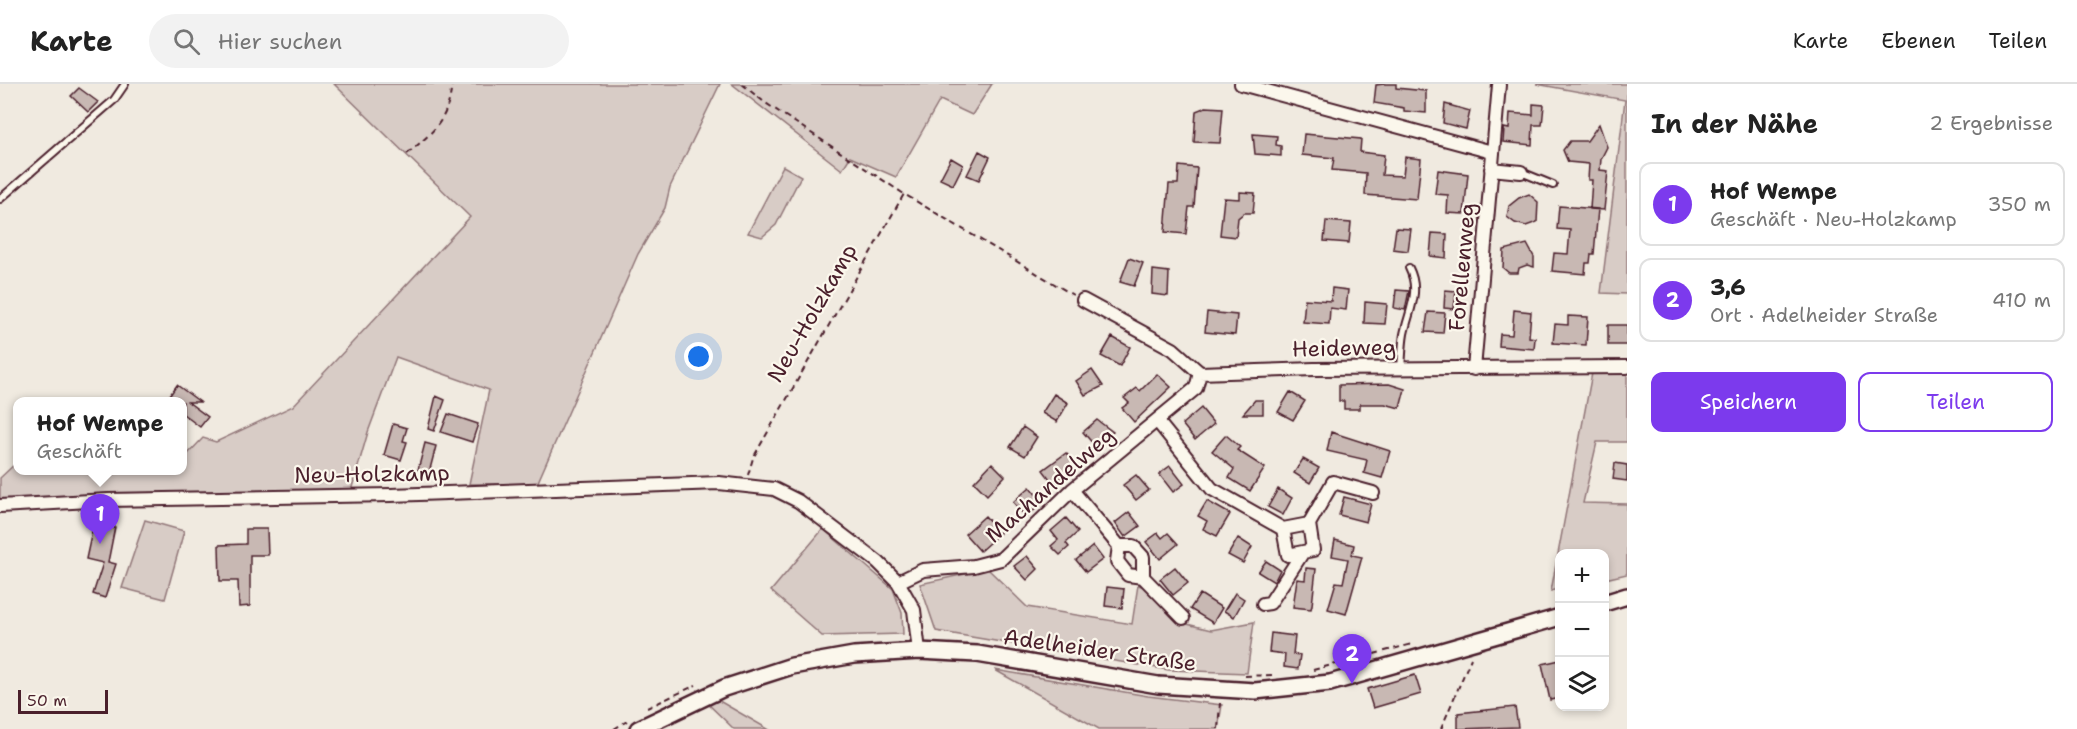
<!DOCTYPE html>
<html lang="de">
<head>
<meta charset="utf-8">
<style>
	body { margin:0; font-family:"Shantell Sans",sans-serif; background:#f2f2f2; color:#222 }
	.controls { position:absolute; right:18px; bottom:18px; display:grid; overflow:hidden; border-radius:12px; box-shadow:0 3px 9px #0003 }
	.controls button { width:54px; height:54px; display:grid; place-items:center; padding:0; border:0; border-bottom:2px solid #e0e0e0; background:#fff; color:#222; font:30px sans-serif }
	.scale { position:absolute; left:18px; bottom:15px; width:90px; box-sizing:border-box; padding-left:6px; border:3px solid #4a1f2b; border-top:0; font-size:16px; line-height:21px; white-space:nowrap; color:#4a1f2b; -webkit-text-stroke:4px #fbf7ec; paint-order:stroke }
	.you { position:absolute; left:699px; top:273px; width:21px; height:21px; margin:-15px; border:4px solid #fff; border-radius:50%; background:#1a73e8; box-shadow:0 0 0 9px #1a73e833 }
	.badge { display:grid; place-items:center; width:39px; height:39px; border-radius:50%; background:#7c3aed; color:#fff; font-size:20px; font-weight:700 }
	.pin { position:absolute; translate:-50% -50px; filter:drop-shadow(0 2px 3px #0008) }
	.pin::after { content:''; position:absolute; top:32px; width:21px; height:18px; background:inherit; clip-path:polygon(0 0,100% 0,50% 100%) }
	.popup { position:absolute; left:13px; top:313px; width:174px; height:78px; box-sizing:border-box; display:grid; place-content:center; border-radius:12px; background:#fff; filter:drop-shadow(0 2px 4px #0005); font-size:20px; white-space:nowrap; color:#767676 }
	.popup b { font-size:22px; color:#222 }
	.popup::after { content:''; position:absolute; left:50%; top:100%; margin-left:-12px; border:12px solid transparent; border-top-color:#fff }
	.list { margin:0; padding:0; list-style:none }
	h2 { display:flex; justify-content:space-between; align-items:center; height:78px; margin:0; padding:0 24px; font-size:26px }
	h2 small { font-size:20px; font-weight:400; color:#767676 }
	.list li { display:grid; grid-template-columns:39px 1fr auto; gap:18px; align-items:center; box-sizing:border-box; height:84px; margin:0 12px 12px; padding:0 12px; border:2px solid #e0e0e0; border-radius:12px }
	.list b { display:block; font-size:22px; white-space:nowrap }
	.list p { margin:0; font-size:20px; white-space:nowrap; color:#767676 }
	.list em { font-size:20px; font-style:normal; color:#767676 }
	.actions { display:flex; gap:12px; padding:18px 24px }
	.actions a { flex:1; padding:14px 0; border:2px solid #7c3aed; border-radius:12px; text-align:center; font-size:21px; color:#7c3aed }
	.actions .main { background:#7c3aed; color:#fff }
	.icon { flex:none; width:33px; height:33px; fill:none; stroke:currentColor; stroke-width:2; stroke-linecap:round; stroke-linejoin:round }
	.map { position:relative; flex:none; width:1627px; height:645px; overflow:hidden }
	header { display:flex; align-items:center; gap:36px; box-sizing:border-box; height:84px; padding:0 30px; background:#fff; border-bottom:2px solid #e0e0e0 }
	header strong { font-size:28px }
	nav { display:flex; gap:33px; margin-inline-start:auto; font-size:21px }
	.search { width:420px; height:54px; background:#f2f2f2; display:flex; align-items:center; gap:15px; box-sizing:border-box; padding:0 21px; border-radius:33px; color:#767676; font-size:22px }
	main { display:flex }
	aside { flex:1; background:#fff }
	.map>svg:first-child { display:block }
	.green { fill:#d8ccc6; stroke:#917678; stroke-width:1.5 }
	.building { fill:#c8b8b3; stroke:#4a1f2b; stroke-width:1.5 }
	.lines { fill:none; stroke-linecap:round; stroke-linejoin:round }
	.service-casing { stroke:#4a1f2b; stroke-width:10 }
	.minor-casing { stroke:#4a1f2b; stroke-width:16 }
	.tertiary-casing { stroke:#4a1f2b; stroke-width:20 }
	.path { stroke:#4a1f2b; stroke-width:2; stroke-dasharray:6 4.5; stroke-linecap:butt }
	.service { stroke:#fbf7ec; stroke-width:6 }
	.minor { stroke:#fbf7ec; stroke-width:12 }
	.tertiary { stroke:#fbf7ec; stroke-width:15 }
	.labels { text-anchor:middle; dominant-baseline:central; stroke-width:4.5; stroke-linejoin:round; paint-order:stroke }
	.street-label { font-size:22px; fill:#4a1f2b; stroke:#fbf7ec }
</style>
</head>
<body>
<header>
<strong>Karte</strong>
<div class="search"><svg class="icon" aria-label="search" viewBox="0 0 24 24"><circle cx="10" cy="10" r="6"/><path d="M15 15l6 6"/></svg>Hier suchen</div>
<nav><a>Karte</a><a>Ebenen</a><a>Teilen</a></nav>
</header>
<main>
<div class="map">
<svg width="1627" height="645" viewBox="0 0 1627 645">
	<rect width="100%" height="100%" fill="#f0eae0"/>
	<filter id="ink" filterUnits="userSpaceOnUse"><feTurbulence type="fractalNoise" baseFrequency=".0167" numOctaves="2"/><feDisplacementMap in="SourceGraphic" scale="12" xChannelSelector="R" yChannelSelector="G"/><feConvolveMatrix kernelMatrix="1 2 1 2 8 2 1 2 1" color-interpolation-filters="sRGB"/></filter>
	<g filter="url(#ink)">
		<!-- green -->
		<path class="green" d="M334,0H720L670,103L665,124L638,170L537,400H469L489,306L396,273L368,348L351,407L0,417V394L17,378L18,386H182L183,375L203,354L216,358L293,322L470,133Z
			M732,0H992L972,31L940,16L896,93L850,73L842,86Z
			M1536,0H1627V210L1601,209L1625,16Z
			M783,82L801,92L776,141L762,153L748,149Z
			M1592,289H1627V358H1597L1583,419L1627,420V490L1605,495L1604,470H1560L1559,505L1551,507Z
			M145,436L184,447L165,515L122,504Z
			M823,445L893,505L902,529L903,550L822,552L771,507Z
			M988,485L1027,523L1132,540L1138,501L1145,503L1179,538L1211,546L1254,538L1247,589L1169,586L936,547L920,500Z
			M995,586L1148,612L1222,621L1218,645H1099Z
			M714,614L768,645H734L705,617Z"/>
		<!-- building -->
		<path class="building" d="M1384,0H1396V4L1426,7V29L1404,27V24L1374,19L1376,1Z
			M79,4L98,18L88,28L71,12Z
			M1445,20L1470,27L1466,45L1443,39Z
			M1533,20L1544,21L1542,41H1533L1532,61L1503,58L1504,44L1509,45L1510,29L1533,31Z
			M1206,23L1223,24L1220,59L1194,58L1196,27Z
			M1599,40L1607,63L1601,75L1600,86L1608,87L1604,126L1590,125L1592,96H1588L1589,80L1568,78L1563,66L1570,57H1587Z
			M1253,50L1277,52L1276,61L1281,62V72L1255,70Z
			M1304,50L1361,55L1360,68L1384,71L1382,91L1403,92L1405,73L1421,75L1417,115L1365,111L1366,89L1332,86L1334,74L1302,71Z
			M979,67L990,73L979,96L967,91Z
			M951,74L963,81L953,101L940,95Z
			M1179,82L1197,84L1194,123H1189L1186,150L1165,148L1169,100H1178Z
			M1438,86L1468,90L1464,130L1447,129L1448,111L1435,110Z
			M1240,108L1255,109L1253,129H1244L1238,134L1236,153L1220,151L1224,114L1240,115Z
			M1529,110L1538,118L1537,138L1526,142L1515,139L1507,133L1509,122L1519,114Z
			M1559,122L1598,125L1594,170H1591L1590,179H1586L1585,190L1552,187L1554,169L1568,170L1570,146L1557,145Z
			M1326,137L1351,139L1349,159L1324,157Z
			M1396,144L1411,145L1408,167L1393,165Z
			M1432,149L1447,150L1446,174L1430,172Z
			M1527,160L1534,173V183L1527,181L1519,184L1518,189H1509L1503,184L1504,166Z
			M1129,174L1143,179L1134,202L1120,198Z
			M1153,186L1169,188L1168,212L1152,210Z
			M1332,204L1348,206L1346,226L1330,224L1329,240L1303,238L1305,215L1331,217Z
			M1396,206L1409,207L1405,226L1394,224Z
			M1445,206L1456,207L1454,225L1444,224Z
			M1365,218L1387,220L1385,240L1364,239Z
			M1514,226L1531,228L1529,253L1535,254L1534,265L1499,262L1500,250L1512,251Z
			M1207,228L1237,231L1235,251L1205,248Z
			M1428,228L1445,229L1443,249L1425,248Z
			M1568,232L1588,233L1586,261L1553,259L1555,240L1568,241Z
			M1608,241H1627V261H1608Z
			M1112,253L1130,263L1120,282L1101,272Z
			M1092,286L1103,302L1085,311L1076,297Z
			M1157,290L1171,303L1134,338L1122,324L1129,319L1124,314L1137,304L1140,307Z
			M1389,300L1405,305L1400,324L1385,320H1360V325H1344V317H1339V301Z
			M177,301L200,318H188L208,333L200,343L183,330V318H165Z
			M1290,308L1305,317L1293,336L1278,328Z
			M1054,310L1068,319L1057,338L1042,329Z
			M436,312L445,316L434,347L428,345Z
			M1255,316H1263V330H1243Z
			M1201,324L1214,340L1195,356L1182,340Z
			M448,330L478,340L472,358L441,348Z
			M1097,336L1113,348L1095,362L1083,348Z
			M393,340L407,344L403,357L407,358L401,376L384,371Z
			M1023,343L1037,353L1025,372L1010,363Z
			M1331,348L1390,367L1382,394L1364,389L1367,376L1327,367Z
			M1226,351L1240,363L1237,366L1265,384L1250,407L1229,394L1234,385L1212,367Z
			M425,359L436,362L429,389L418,386Z
			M1066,369L1077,382L1053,399L1043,386Z
			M1303,375L1319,384L1310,399L1294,389Z
			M992,379L1005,392L987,411L974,398Z
			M1615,379L1627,381V397L1613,395Z
			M1170,382L1184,400L1173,408L1159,390Z
			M1136,391L1149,406L1136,416L1123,401Z
			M1030,403L1043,419L1026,433L1013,418Z
			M1278,405L1292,414L1283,431L1268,423Z
			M1344,413L1371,420L1366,438L1339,431Z
			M1207,417L1230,430L1217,452L1203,445L1207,437L1198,432Z
			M1129,428L1140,442L1125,453L1115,439Z
			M985,432L1000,449L980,467L965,450Z
			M1066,434L1078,448L1066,459L1069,463L1060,471L1051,462L1058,456L1051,447Z
			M94,438L115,443L108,478L116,480L105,514L93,510L103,479L86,475Z
			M246,445H267L268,471H250V522L239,523L238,497H220L219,461L246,460Z
			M1158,449L1162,454L1168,449L1178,460L1160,475L1146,458Z
			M1238,454L1252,463L1243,479L1228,471Z
			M1335,456L1354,461L1352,471L1362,473L1346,530L1328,525L1336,498L1343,499L1348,475L1332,472Z
			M1093,462L1103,475L1086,488L1076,476Z
			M1027,472L1038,485L1027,496L1014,482Z
			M1266,477L1280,486L1274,498L1258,488Z
			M1175,483L1188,499L1173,511L1160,495Z
			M1306,484L1316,485L1312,521L1311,525L1293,523L1297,495L1305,496Z
			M1107,503L1124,505L1122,524L1105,522Z
			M1235,509L1244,515L1234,533L1224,527Z
			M1200,510L1222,524L1213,539L1190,525Z
			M1271,549L1295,552L1293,570L1300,571L1298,585L1284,583L1285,570L1269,568Z
			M1560,576V614L1550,616L1542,580Z
			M1415,591L1421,610L1373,624L1367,605Z
			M1515,623L1518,643L1458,645V629Z"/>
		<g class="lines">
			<defs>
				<path id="service" d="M1521,88L1553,101
					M0,115L114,16L125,0
					M1401,285C1402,273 1402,261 1404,250C1409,226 1421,208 1409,184"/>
				<path id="minor" d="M1241,0L1492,68
					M1491,85L1521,88
					M1083,216L1173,265L1200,289L1314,285L1627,283
					M1474,285L1499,1
					M1158,338L1212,405L1283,445L1309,440L1313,466L1288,471L1283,445
					M1072,406L1119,462L1117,477L1128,491L1143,493
					M0,422L108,416L391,411L719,399L774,405L798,417L878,478L898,498L914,526L919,567
					M1309,440L1333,398L1373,409
					M1119,462H1133L1143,473V493L1183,534
					M898,498L923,486L974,482L1001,475L1072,406L1196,304L1200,289
					M1263,520L1270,519L1303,468"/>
				<path id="tertiary" d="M1604,519L1627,512
					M638,645L724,604L792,582L854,571L919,567L977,570L1158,601L1255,607L1330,599L1560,533"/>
			</defs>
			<!-- service casing -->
			<use href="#service" class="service-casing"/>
			<!-- minor casing -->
			<use href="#minor" class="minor-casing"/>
			<!-- tertiary casing -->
			<use href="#tertiary" class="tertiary-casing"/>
			<!-- path -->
			<path class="path" d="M742,0L764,18L904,110L1073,211
				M407,70C434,47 448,37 452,0
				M748,391L753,374L904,110
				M1313,586L1412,560
				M1245,592L1272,591
				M647,624L696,601
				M614,645L627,637
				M1218,645L1220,619
				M1441,645L1471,574"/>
			<!-- service -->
			<use href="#service" class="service"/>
			<!-- minor -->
			<use href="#minor" class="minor"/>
			<!-- tertiary -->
			<use href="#tertiary" class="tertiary"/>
		</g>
	</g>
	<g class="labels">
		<!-- street labels -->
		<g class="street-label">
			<text transform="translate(1462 183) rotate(-85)">Forellenweg</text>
			<text transform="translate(812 229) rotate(-60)">Neu-Holzkamp</text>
			<text transform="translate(1344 264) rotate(-1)">Heideweg</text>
			<text transform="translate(372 390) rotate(-1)">Neu-Holzkamp</text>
			<text transform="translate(1050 401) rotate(-41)">Machandelweg</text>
			<text transform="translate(1100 566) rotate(8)">Adelheider Straße</text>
		</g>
	</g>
</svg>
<div class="controls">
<button>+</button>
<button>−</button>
<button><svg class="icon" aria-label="layers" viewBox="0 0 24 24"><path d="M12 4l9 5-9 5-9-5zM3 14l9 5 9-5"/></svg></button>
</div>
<div class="scale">50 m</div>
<div class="you"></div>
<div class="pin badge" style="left:100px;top:460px">1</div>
<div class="popup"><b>Hof Wempe</b>Geschäft</div>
<div class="pin badge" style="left:1352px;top:600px">2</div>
</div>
<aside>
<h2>In der Nähe<small>2 Ergebnisse</small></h2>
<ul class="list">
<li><span class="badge">1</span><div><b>Hof Wempe</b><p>Geschäft · Neu-Holzkamp</p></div><em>350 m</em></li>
<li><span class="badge">2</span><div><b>3,6</b><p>Ort · Adelheider Straße</p></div><em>410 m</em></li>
</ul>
<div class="actions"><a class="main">Speichern</a><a>Teilen</a></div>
</aside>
</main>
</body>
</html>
